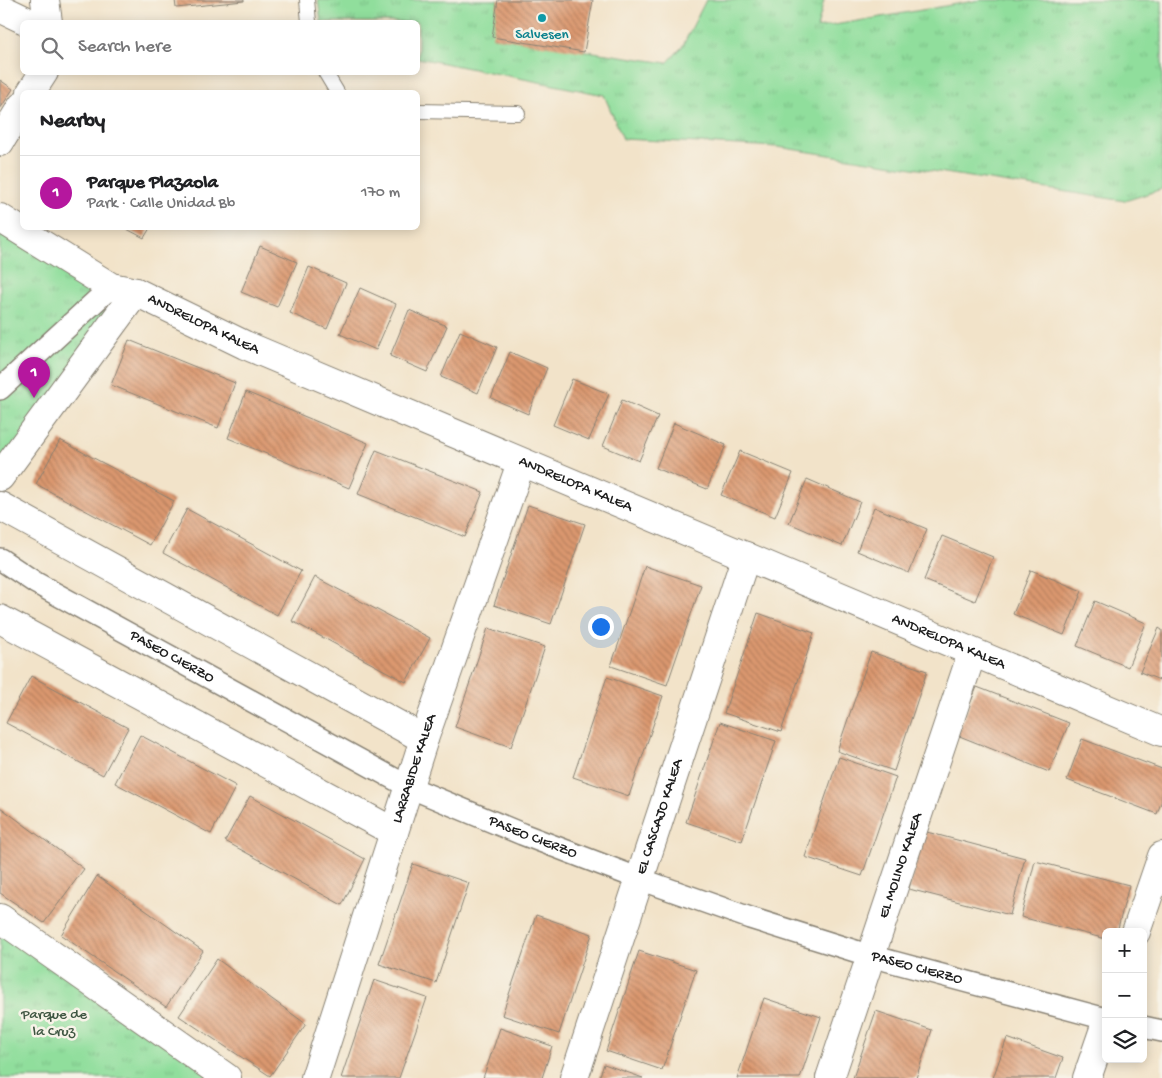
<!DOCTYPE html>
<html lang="en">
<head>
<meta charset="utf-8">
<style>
	body { margin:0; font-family:"Gochi Hand",sans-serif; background:#f2f2f2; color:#202124 }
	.controls { position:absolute; right:15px; bottom:15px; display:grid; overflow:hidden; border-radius:8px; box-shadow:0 2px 12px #0003 }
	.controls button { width:45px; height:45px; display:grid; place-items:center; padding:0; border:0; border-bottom:1px solid #e0e0e0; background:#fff; color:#202124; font:25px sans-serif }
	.you { position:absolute; left:600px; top:626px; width:18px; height:18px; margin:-12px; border:4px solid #fff; border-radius:50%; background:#1a73e8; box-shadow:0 0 0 8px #1a73e833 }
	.badge { display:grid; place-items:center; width:32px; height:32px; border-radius:50%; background:#b5179e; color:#fff; font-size:16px; font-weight:700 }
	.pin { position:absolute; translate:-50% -41px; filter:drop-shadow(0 1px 2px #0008) }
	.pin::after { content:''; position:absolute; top:26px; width:18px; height:15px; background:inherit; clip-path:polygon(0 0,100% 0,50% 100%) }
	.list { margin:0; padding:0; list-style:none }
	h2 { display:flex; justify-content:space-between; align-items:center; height:65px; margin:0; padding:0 20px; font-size:21px }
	h2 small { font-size:16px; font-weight:400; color:#757577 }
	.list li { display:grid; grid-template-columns:32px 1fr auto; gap:15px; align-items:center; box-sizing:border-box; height:75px; padding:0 20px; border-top:1px solid #e0e0e0 }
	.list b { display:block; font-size:19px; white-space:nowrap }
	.list p { margin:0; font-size:16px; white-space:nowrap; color:#757577 }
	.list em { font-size:16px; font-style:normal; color:#757577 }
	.icon { flex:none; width:28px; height:28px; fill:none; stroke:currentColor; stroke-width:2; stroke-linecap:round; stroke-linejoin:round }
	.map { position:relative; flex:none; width:1162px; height:1078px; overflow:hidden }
	.search { position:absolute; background:#fff; box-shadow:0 2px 12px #0003; left:20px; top:20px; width:400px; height:55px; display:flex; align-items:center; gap:12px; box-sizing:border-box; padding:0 18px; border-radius:8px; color:#757577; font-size:19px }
	.panel { position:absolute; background:#fff; box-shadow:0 2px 12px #0003; left:20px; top:90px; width:400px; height:140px; border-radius:8px }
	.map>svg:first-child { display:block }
	.grass { fill:url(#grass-tufts); stroke:#567d5c }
	.building { fill:url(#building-back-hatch) }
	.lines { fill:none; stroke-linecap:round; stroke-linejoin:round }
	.service-casing { stroke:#878072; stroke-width:16 }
	.pedestrian-casing { stroke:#878072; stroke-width:24 }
	.minor-casing { stroke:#878072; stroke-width:30 }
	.service { stroke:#fff; stroke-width:14 }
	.pedestrian { stroke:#fff; stroke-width:21 }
	.minor { stroke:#fff; stroke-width:28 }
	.culture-dot { fill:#0f9aa8; stroke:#f7f3e8; stroke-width:2 }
	.labels { text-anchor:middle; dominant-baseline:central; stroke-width:5; stroke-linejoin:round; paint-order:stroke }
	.culture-label { font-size:15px; fill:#0d838f; stroke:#f7f3e8 }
	.street-label { font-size:15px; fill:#1c1c1c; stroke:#f7f3e8 }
	.park-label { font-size:15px; fill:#3f5642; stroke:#f7f3e8 }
</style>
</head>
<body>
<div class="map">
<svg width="1162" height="1078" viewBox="0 0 1162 1078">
	<defs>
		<pattern id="grass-tufts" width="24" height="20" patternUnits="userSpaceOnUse" patternTransform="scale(1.25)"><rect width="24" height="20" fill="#90de9c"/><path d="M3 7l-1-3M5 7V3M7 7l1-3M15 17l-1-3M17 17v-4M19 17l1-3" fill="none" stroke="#7cbe86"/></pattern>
		<pattern id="building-back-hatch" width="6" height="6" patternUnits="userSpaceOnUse" patternTransform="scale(1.25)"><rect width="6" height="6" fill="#db986f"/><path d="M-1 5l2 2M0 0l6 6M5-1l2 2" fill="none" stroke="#b17b5a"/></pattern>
	</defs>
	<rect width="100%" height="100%" fill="#f7f3e8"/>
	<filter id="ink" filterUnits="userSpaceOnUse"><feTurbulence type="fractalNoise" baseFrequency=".02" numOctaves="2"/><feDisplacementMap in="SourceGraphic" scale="10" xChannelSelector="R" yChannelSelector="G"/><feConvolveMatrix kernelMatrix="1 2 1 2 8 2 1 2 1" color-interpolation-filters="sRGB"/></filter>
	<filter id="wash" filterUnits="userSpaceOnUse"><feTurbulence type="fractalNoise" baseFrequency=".0096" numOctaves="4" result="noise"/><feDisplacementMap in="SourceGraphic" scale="20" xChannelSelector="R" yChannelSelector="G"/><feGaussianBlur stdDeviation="1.12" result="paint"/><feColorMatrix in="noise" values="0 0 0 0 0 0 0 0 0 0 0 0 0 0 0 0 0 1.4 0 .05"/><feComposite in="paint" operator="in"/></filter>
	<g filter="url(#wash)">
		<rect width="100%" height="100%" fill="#f2e3c9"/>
		<!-- grass -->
		<path class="grass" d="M318,0H498L493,37L667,63L682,47L706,0H824L817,28L980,0H1162V189L1125,201L778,147L623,139L604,95L418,58V22H321Z
			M0,215L136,292L0,503Z
			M0,921L227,1078H0Z"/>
		<g id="blocks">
			<!-- building -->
			<path class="building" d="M175,0H244V1L176,8Z
				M498,0H593L584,52L492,37Z
				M0,80L13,89L0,109Z
				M125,228H150L144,238Z
				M260,246L297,262L277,307L241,292Z
				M309,267L346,283L327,329L290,313Z
				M360,288L396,304L376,350L340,334Z
				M409,310L447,326L427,372L390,356Z
				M460,331L497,347L478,393L441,377Z
				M129,340L235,383L218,428L111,385Z
				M510,352L547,368L528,414L491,398Z
				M572,379L609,394L589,440L553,425Z
				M246,392L368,443L349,488L228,438Z
				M622,400L658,416L639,461L603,446Z
				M674,423L726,445L707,489L656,468Z
				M60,440L174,501L150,545L36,484Z
				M376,450L483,492L465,537L358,494Z
				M740,451L793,473L775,517L721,495Z
				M807,479L860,502L842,546L789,523Z
				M528,505L585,524L551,624L494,605Z
				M874,507L927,529L909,573L857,551Z
				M187,509L301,571L277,615L163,553Z
				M942,536L993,557L975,601L924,580Z
				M645,566L701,585L667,685L611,666Z
				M1031,570L1082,591L1064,635L1013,614Z
				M315,577L430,638L406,682L292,621Z
				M1095,601L1146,623L1128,667L1077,646Z
				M758,613L814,633L781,732L724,713Z
				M488,628L545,647L511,747L455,727Z
				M1159,628L1162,630V681L1140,672Z
				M871,652L927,671L894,771L837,751Z
				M31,676L128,728L103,775L6,723Z
				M607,677L663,696L629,796L573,777Z
				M977,687L1069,723L1049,772L957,735Z
				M720,722L776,741L742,841L686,822Z
				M140,735L236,786L211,834L115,783Z
				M1082,739L1162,769V800L1157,814L1067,780Z
				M839,757L896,777L862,876L805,857Z
				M250,796L365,859L342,905L225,841Z
				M0,807L84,869L44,923L0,893Z
				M923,831L1025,858L1010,915L909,889Z
				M1035,861L1129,885L1117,932H1106V939L1021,917Z
				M413,864L469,883L436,983L379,964Z
				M97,876L203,951L166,1007L61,935Z
				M536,915L592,934L559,1034L502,1015Z
				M639,951L696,970L662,1070L606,1051Z
				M217,959L306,1024L270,1076L179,1016Z
				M374,980L427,998L399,1078H341Z
				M764,998L821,1017L800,1078H737Z
				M876,1011L932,1030L916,1078H853Z
				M500,1028L552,1046L542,1078H483Z
				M1007,1038L1063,1058L1056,1078H993Z
				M604,1064L643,1078H599Z"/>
		</g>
	</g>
	<g filter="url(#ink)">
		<use href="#blocks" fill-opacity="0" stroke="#878072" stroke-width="1"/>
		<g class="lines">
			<defs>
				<path id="service" d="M307,0L309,22
					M325,72L337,92
					M418,111L518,113"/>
				<g id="pedestrian">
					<path d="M0,389L111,287"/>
					<path id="s1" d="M0,559L36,583L409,787L522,834L640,879L750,918L871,956L1106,1019"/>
					<path d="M1143,1027L1162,1031"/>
				</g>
				<g id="minor">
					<path d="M45,0L48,22"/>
					<path d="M0,8L29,22"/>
					<path d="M31,92L44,72"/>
					<path d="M0,142L22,106"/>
					<path id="s2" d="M0,218L111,287L136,292L245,345L1162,732"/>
					<path d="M0,477L136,292"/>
					<path d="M0,506L424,739"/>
					<path d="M0,619L394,832"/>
					<path d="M0,918L227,1078"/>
					<path d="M1136,932L1162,856"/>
					<path id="s3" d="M315,1078L424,739L521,463"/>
					<path id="s4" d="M574,1078L746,556"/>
					<path id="s5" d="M830,1078L972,653"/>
					<path d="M1087,1078L1106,1023"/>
				</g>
			</defs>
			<!-- service casing -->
			<use href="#service" class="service-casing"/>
			<!-- pedestrian casing -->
			<use href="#pedestrian" class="pedestrian-casing"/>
			<!-- minor casing -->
			<use href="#minor" class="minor-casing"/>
			<!-- service -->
			<use href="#service" class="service"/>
			<!-- pedestrian -->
			<use href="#pedestrian" class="pedestrian"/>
			<!-- minor -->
			<use href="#minor" class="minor"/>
		</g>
	</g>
	<!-- markers -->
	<circle class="culture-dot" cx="542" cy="18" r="5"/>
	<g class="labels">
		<!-- culture labels -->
		<g class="culture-label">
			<text x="542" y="35">Salvesen</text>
		</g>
		<!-- street labels -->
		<g class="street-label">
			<text stroke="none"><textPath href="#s2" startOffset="231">ANDRELOPA KALEA</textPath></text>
			<text stroke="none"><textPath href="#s2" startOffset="636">ANDRELOPA KALEA</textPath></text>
			<text stroke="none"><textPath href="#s2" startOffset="1041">ANDRELOPA KALEA</textPath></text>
			<text stroke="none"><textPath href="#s1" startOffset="198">PASEO CIERZO</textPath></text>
			<text stroke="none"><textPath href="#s3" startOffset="325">LARRABIDE KALEA</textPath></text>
			<text stroke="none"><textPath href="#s4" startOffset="275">EL CASCAJO KALEA</textPath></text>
			<text stroke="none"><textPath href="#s1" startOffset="602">PASEO CIERZO</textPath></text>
			<text stroke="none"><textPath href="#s5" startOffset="224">EL MOLINO KALEA</textPath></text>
			<text stroke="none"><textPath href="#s1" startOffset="1008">PASEO CIERZO</textPath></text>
		</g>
		<!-- park labels -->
		<g class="park-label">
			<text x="54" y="1015">Parque de<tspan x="54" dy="17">la Cruz</tspan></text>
		</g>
	</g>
</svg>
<div class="controls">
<button>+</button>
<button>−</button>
<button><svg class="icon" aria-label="layers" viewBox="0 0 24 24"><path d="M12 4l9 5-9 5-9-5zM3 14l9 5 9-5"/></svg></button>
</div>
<div class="you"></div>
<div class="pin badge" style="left:34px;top:398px">1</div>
<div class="search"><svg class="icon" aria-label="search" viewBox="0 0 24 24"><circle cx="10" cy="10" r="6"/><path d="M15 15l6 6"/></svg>Search here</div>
<section class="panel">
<h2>Nearby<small></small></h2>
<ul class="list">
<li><span class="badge">1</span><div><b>Parque Plazaola</b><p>Park · Calle Unidad Bb</p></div><em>170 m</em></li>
</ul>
</section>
</div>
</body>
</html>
